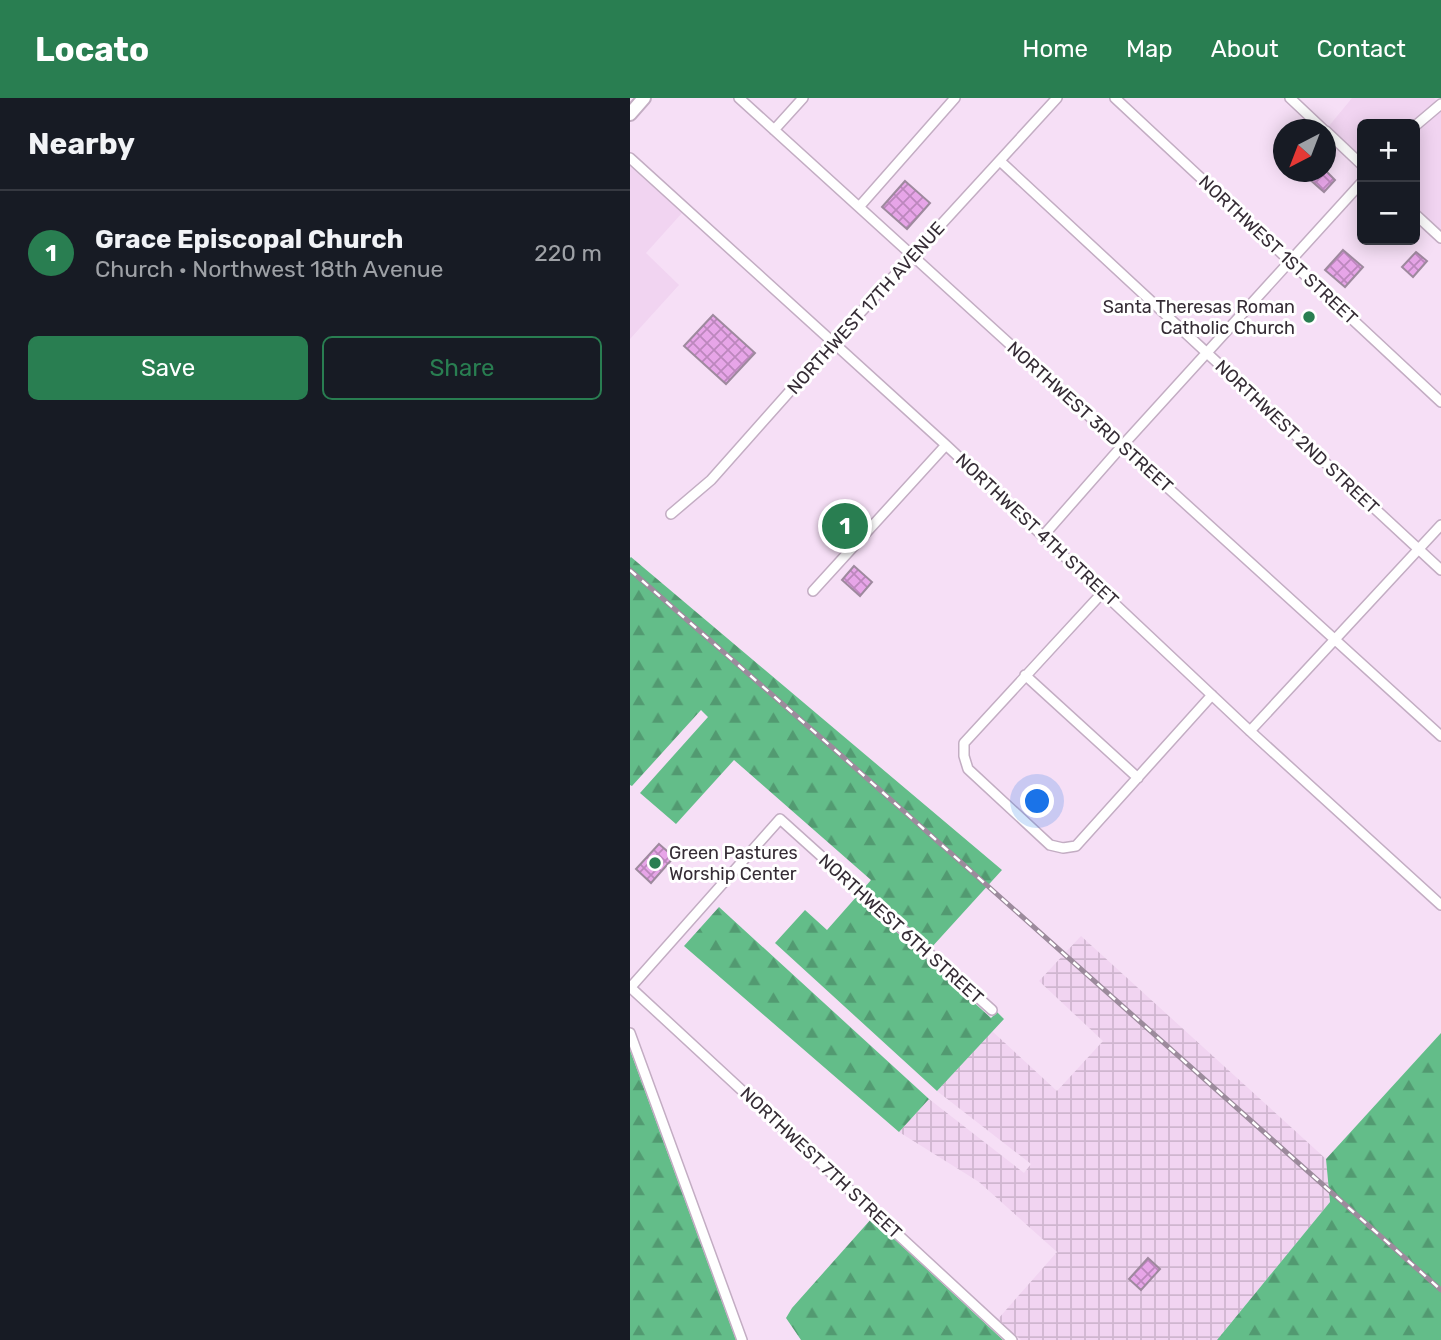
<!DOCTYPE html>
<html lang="en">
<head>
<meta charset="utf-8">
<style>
	body { margin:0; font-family:Rubik,sans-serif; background:#20242c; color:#f1f3f6 }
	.controls { position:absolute; right:21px; top:21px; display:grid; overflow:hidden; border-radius:10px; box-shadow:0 4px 18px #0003 }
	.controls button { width:63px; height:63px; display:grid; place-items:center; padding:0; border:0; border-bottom:2px solid #363941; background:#171b24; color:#f1f3f6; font:35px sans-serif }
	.compass { position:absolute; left:643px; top:21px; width:63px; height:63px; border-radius:50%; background:#171b24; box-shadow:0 4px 18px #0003; rotate:222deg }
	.you { position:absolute; left:408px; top:704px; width:24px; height:24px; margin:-18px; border:5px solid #fff; border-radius:50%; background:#1a73e8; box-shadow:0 0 0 10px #1a73e833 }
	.badge { display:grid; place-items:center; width:46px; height:46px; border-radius:50%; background:#297e51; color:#fff; font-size:23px; font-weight:700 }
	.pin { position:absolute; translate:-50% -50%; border:4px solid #fff; box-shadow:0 2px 7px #0006 }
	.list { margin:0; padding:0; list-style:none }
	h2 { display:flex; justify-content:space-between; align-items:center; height:91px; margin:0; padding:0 28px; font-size:30px }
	h2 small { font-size:23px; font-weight:400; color:#9ea1a6 }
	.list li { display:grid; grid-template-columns:46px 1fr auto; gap:21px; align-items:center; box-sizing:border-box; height:126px; padding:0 28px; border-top:2px solid #363941 }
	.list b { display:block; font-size:26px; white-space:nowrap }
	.list p { margin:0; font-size:23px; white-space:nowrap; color:#9ea1a6 }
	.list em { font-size:23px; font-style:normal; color:#9ea1a6 }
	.actions { display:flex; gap:14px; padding:21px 28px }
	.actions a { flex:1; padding:16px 0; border:2px solid #297e51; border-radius:10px; text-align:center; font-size:24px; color:#297e51 }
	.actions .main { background:#297e51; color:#fff }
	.map { position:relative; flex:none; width:811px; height:1242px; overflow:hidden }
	header { display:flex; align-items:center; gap:42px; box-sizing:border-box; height:98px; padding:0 35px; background:#297e51; color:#fff }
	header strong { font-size:33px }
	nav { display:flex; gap:38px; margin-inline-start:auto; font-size:24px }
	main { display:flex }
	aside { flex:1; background:#171b24 }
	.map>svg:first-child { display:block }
	.built { fill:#f1d4f1 }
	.industrial { fill:url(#industrial-grid) }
	.forest { fill:url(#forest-firs) }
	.building { fill:url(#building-cross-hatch); stroke:#9e899e; stroke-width:2 }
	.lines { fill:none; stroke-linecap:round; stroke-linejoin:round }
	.minor-casing { stroke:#c3adc3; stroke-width:12 }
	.secondary-casing { stroke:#c3adc3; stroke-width:16 }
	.minor { stroke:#fff; stroke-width:9 }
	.secondary { stroke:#fff; stroke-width:12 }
	.rail-casing { stroke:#9c8b9c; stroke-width:5 }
	.rail { stroke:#fff; stroke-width:2.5; stroke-dasharray:8; stroke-linecap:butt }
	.poi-dot { fill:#297e51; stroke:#fff; stroke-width:2.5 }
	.labels { text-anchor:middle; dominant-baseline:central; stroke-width:6; stroke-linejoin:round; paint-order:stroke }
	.street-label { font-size:18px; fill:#352c35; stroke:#fff }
	.poi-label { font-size:18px; fill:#352c35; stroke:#fff; text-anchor:end }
</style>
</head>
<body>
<header>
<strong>Locato</strong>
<nav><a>Home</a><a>Map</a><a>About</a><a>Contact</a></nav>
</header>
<main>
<aside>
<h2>Nearby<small></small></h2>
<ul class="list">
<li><span class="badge">1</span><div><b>Grace Episcopal Church</b><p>Church · Northwest 18th Avenue</p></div><em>220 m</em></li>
</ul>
<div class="actions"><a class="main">Save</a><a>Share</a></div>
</aside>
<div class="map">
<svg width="811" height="1242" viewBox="0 0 811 1242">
	<defs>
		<pattern id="industrial-grid" width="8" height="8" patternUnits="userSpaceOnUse" patternTransform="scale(1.75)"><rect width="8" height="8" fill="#f1d4f1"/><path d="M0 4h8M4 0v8" fill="none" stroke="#cfb6cf"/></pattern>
		<pattern id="forest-firs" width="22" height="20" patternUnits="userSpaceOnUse" patternTransform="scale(1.75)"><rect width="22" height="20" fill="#63bd89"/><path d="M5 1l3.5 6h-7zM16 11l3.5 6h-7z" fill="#529a71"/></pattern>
		<pattern id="building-cross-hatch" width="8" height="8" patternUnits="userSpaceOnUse" patternTransform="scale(1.75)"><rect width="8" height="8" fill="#e7a5e8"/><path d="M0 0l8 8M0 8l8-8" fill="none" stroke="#bc87bd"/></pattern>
	</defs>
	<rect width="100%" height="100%" fill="#f6dff6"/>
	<!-- built -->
	<path class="built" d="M722,0H804L807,3L780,26H732V59L699,28Z
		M811,13V132L785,107V36Z
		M0,68L52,115L16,155L49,187L0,241Z"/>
	<!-- industrial -->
	<path class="industrial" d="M451,838L696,1061L700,1104L587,1242H391L368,1221L427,1154L349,1084L269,1034L299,1001L394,1075L401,1066L307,993L362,933L427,993L473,943L409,883Z"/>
	<!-- forest -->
	<path class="forest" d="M1,459L372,772L301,850L235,789L241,782L104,662L46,726L10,695L78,619L71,612L2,688L0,687V460Z
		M227,798L361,920L367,914L374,921L307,993L145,845L175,812L197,832Z
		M89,809L299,1001L269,1034L54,848Z
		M811,935V1242H587L700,1104L696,1061Z
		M0,952L106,1242H0Z
		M242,1120L373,1242H171L156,1220L162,1210Z"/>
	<!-- building -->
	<path class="building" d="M696,73L705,82L694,94L678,80L684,74Z
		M275,83L300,105L277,131L252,109Z
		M713,152L733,169L715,189L695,172Z
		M786,154L797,163L783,179L772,169Z
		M83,217L125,255L96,286L54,248Z
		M224,468L242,484L230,498L212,482Z
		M29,746L44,759L21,785L6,771Z
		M518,1160L530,1171L511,1192L499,1181Z"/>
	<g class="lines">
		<defs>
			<path id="minor" d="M109,0L811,638
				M485,0L811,304
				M660,0L694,32
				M785,28L811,6
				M144,32L173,0
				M696,33L732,67
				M0,60L316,347L620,633L811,807
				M370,63L811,472
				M229,109L325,0
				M785,116L811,140
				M41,416L81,382L208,239L427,0
				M413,438L492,348L732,84
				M183,493L316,347
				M473,494L334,645V658L338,671L420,747L433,750L446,748L582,597
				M395,577L508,680
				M620,633L811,427
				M0,889L382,1242
				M0,890L150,721L362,912
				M0,935L112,1242"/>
			<path id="secondary" d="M0,16L14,0"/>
		</defs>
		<!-- minor casing -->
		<use href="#minor" class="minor-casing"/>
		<!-- secondary casing -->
		<use href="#secondary" class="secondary-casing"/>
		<!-- minor -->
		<use href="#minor" class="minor"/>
		<!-- secondary -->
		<use href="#secondary" class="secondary"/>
		<defs>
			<path id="rail" d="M0,472L213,659L811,1192"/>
		</defs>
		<!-- rail casing -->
		<use href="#rail" class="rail-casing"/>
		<!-- rail -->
		<use href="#rail" class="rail"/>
	</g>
	<!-- markers -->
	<g class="poi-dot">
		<circle cx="679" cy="219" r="7"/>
		<circle cx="25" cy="765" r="7"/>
	</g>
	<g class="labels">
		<!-- street labels -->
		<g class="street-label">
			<text transform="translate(648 152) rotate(43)">NORTHWEST 1ST STREET</text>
			<text transform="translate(236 210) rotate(-48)">NORTHWEST 17TH AVENUE</text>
			<text transform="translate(460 319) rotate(42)">NORTHWEST 3RD STREET</text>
			<text transform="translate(667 339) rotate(43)">NORTHWEST 2ND STREET</text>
			<text transform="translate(407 432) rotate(43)">NORTHWEST 4TH STREET</text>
			<text transform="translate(271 831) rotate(42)">NORTHWEST 6TH STREET</text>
			<text transform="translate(191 1065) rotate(43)">NORTHWEST 7TH STREET</text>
		</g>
		<!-- poi labels -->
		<g class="poi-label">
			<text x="665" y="209">Santa Theresas Roman<tspan x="665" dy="21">Catholic Church</tspan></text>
			<text x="39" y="755" text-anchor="start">Green Pastures<tspan x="39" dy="21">Worship Center</tspan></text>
		</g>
	</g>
</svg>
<div class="controls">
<button>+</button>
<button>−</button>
</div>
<svg class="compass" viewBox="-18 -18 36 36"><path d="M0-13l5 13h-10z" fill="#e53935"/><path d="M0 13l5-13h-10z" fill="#9ea1a6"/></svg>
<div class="you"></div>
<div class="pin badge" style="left:215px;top:428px">1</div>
</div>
</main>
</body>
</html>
